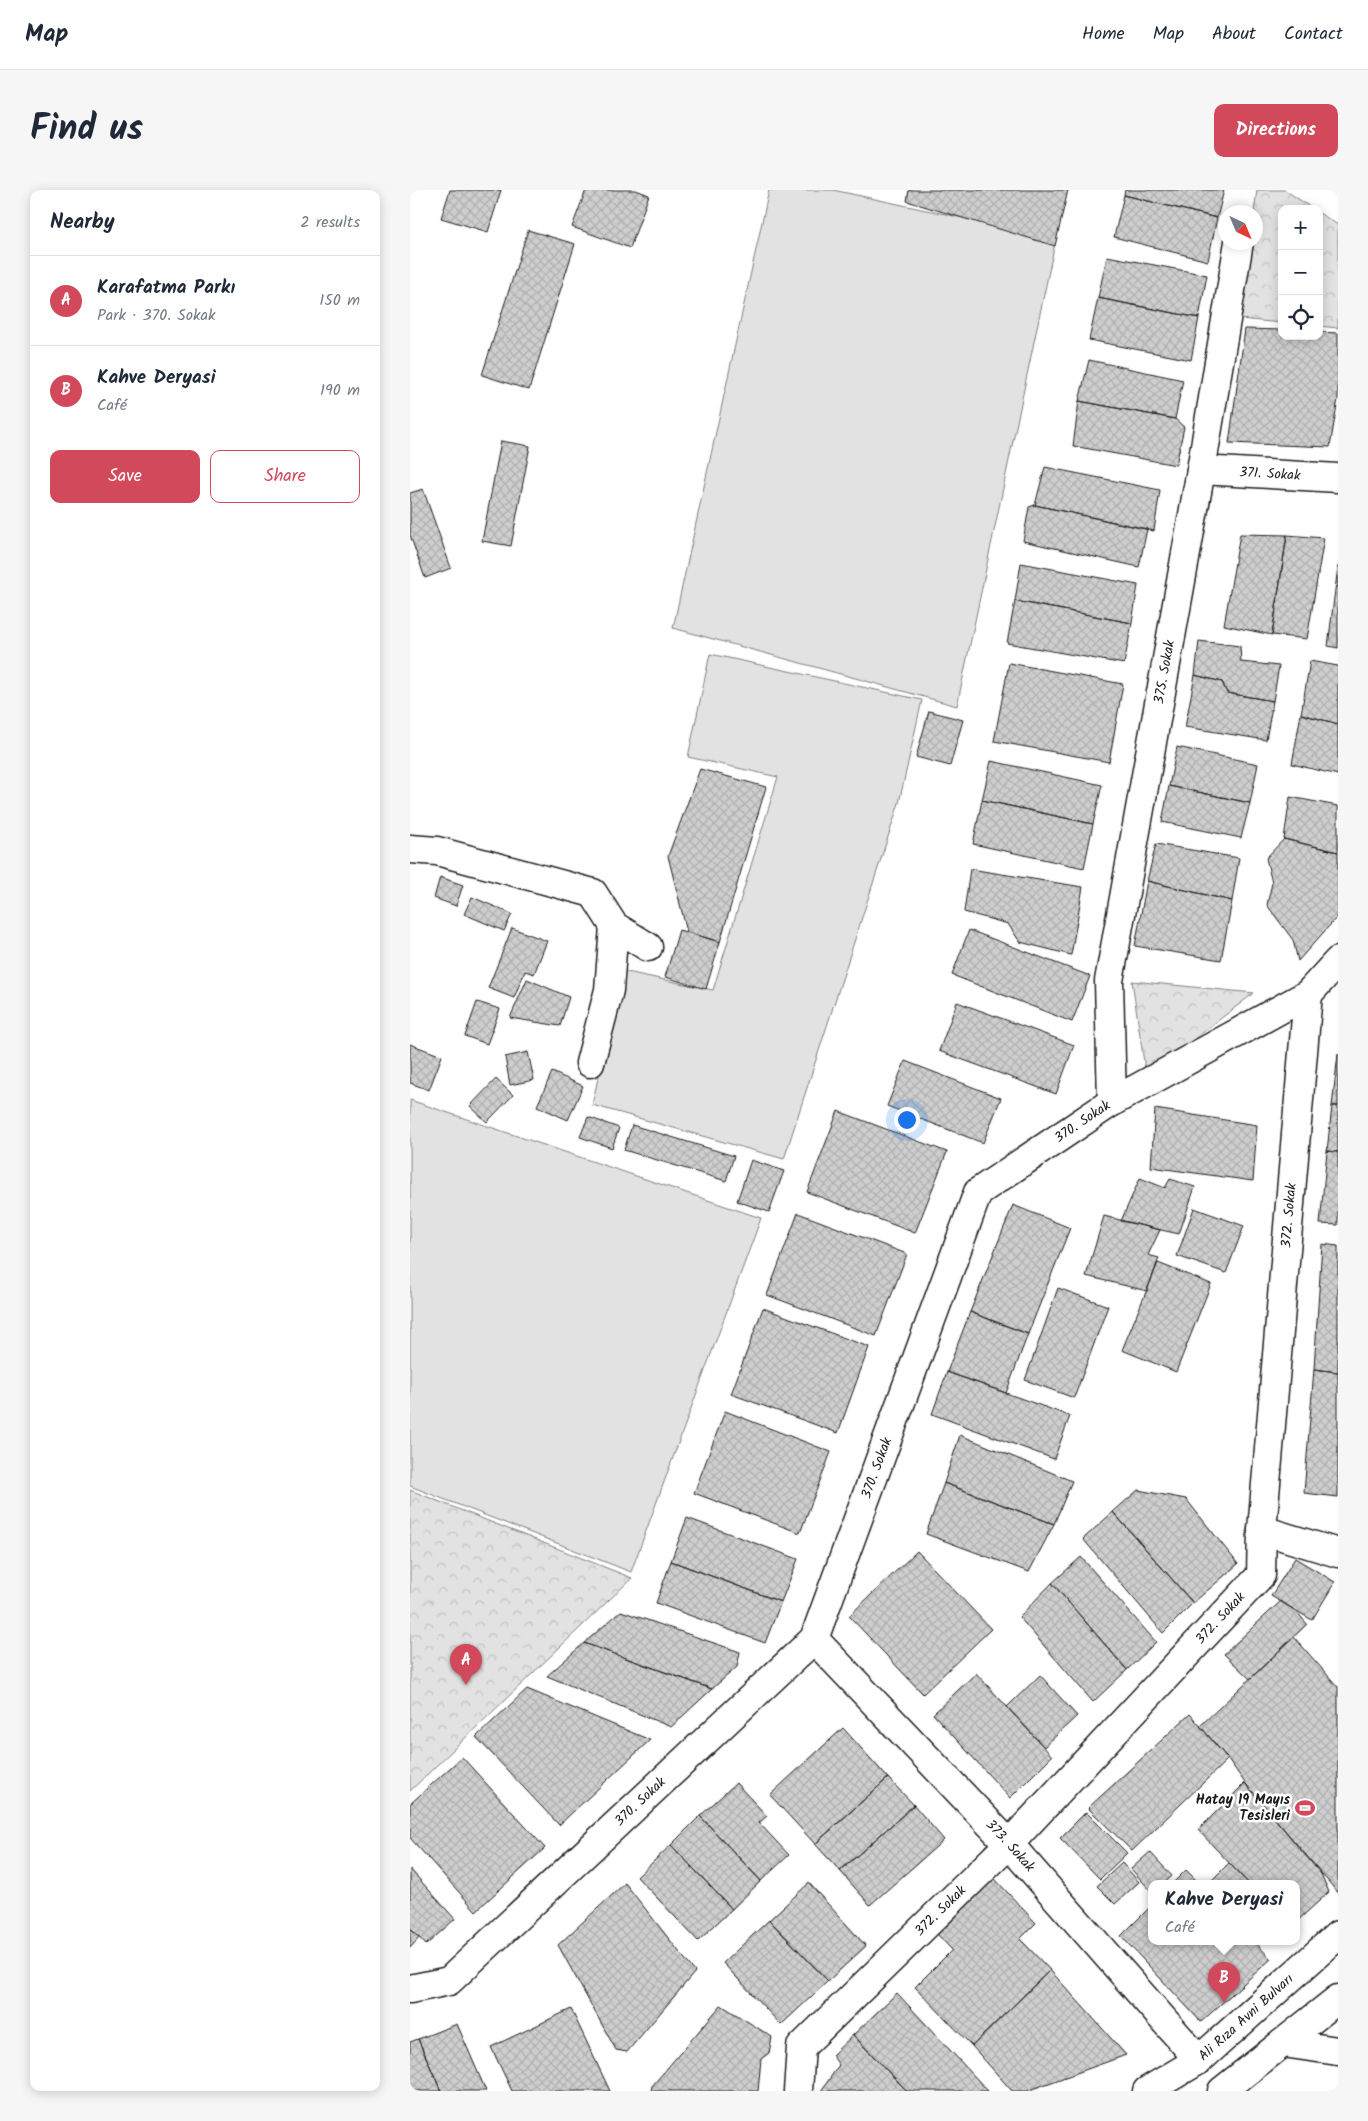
<!DOCTYPE html>
<html lang="en">
<head>
<meta charset="utf-8">
<style>
	body { margin:0; font-family:Kalam,sans-serif; background:#f6f6f7; color:#1f2937 }
	.controls { position:absolute; right:15px; top:15px; display:grid; overflow:hidden; border-radius:10px; box-shadow:0 2px 12px #0003 }
	.controls button { width:45px; height:45px; display:grid; place-items:center; padding:0; border:0; border-bottom:1px solid #e0e1e3; background:#fff; color:#1f2937; font:25px sans-serif }
	.compass { position:absolute; left:808px; top:15px; width:45px; height:45px; border-radius:50%; background:#fff; box-shadow:0 2px 12px #0003; rotate:136deg }
	.you { position:absolute; left:496px; top:929px; width:18px; height:18px; margin:-12px; border:4px solid #fff; border-radius:50%; background:#1a73e8; box-shadow:0 0 0 8px #1a73e833 }
	.badge { display:grid; place-items:center; width:32px; height:32px; border-radius:50%; background:#d1495b; color:#fff; font-size:16px; font-weight:700 }
	.pin { position:absolute; translate:-50% -41px; filter:drop-shadow(0 1px 2px #0008) }
	.pin::after { content:''; position:absolute; top:26px; width:18px; height:15px; background:inherit; clip-path:polygon(0 0,100% 0,50% 100%) }
	.popup { position:absolute; left:738px; top:1690px; width:152px; height:65px; box-sizing:border-box; display:grid; place-content:center; border-radius:10px; background:#fff; filter:drop-shadow(0 1px 4px #0005); font-size:16px; white-space:nowrap; color:#747a83 }
	.popup b { font-size:19px; color:#1f2937 }
	.popup::after { content:''; position:absolute; left:50%; top:100%; margin-left:-10px; border:10px solid transparent; border-top-color:#fff }
	.list { margin:0; padding:0; list-style:none }
	h2 { display:flex; justify-content:space-between; align-items:center; height:65px; margin:0; padding:0 20px; font-size:21px }
	h2 small { font-size:16px; font-weight:400; color:#747a83 }
	.list li { display:grid; grid-template-columns:32px 1fr auto; gap:15px; align-items:center; box-sizing:border-box; height:90px; padding:0 20px; border-top:1px solid #e0e1e3 }
	.list b { display:block; font-size:19px; white-space:nowrap }
	.list p { margin:0; font-size:16px; white-space:nowrap; color:#747a83 }
	.list em { font-size:16px; font-style:normal; color:#747a83 }
	.actions { display:flex; gap:10px; padding:15px 20px }
	.actions a { flex:1; padding:11px 0; border:1px solid #d1495b; border-radius:10px; text-align:center; font-size:18px; color:#d1495b }
	.actions .main { background:#d1495b; color:#fff }
	.icon { flex:none; width:28px; height:28px; fill:none; stroke:currentColor; stroke-width:2; stroke-linecap:round; stroke-linejoin:round }
	.map { position:relative; flex:none; width:928px; height:1901px; overflow:hidden; border-radius:10px }
	header { display:flex; align-items:center; gap:30px; box-sizing:border-box; height:70px; padding:0 25px; background:#fff; border-bottom:1px solid #e0e1e3 }
	header strong { font-size:24px }
	nav { display:flex; gap:28px; margin-inline-start:auto; font-size:18px }
	.intro { display:flex; align-items:center; justify-content:space-between; box-sizing:border-box; height:120px; padding:0 30px }
	h1 { margin:0; font-size:35px }
	.button { padding:12px 22px; border-radius:10px; background:#d1495b; color:#fff; font-size:18px; font-weight:700 }
	main { display:flex; gap:30px; padding:0 30px }
	aside { flex:1; background:#fff; border-radius:10px; box-shadow:0 2px 12px #0003 }
	.map>svg:first-child { display:block }
	.park { fill:url(#park-crowns); stroke:#7f7f7f }
	.pitch { fill:#e2e2e2; stroke:#7f7f7f }
	.building { fill:url(#building-cross-hatch); stroke:#1c1c1c }
	.lines { fill:none; stroke-linecap:round; stroke-linejoin:round }
	.minor-casing { stroke:#1c1c1c; stroke-width:31 }
	.major-casing { stroke:#1c1c1c; stroke-width:31 }
	.minor { stroke:#fff; stroke-width:28 }
	.major { stroke:#fff; stroke-width:28 }
	.labels { text-anchor:middle; dominant-baseline:central; stroke-width:5; stroke-linejoin:round; paint-order:stroke }
	.street-label { font-size:14px; fill:#1c1c1c; stroke:#fff }
	.poi-label { font-size:14px; font-weight:bold; fill:#1c1c1c; stroke:#fff; text-anchor:end }
</style>
</head>
<body>
<header>
<strong>Map</strong>
<nav><a>Home</a><a>Map</a><a>About</a><a>Contact</a></nav>
</header>
<div class="intro"><h1>Find us</h1><a class="button">Directions</a></div>
<main>
<aside>
<h2>Nearby<small>2 results</small></h2>
<ul class="list">
<li><span class="badge">A</span><div><b>Karafatma Parkı</b><p>Park · 370. Sokak</p></div><em>150 m</em></li>
<li><span class="badge">B</span><div><b>Kahve Deryasi</b><p>Café</p></div><em>190 m</em></li>
</ul>
<div class="actions"><a class="main">Save</a><a>Share</a></div>
</aside>
<div class="map">
<svg width="928" height="1901" viewBox="0 0 928 1901">
	<defs>
		<pattern id="park-crowns" width="20" height="18" patternUnits="userSpaceOnUse" patternTransform="scale(1.25)"><rect width="20" height="18" fill="#e2e2e2"/><path d="M2 6a3 3 0 1 1 6 0M12 15a3 3 0 1 1 6 0" fill="none" stroke="#c1c1c1"/></pattern>
		<pattern id="building-cross-hatch" width="8" height="8" patternUnits="userSpaceOnUse" patternTransform="scale(1.25)"><rect width="8" height="8" fill="#cecece"/><path d="M0 0l8 8M0 8l8-8" fill="none" stroke="#b0b0b0"/></pattern>
	</defs>
	<rect width="100%" height="100%" fill="#fff"/>
	<filter id="ink" filterUnits="userSpaceOnUse"><feTurbulence type="fractalNoise" baseFrequency=".02" numOctaves="2"/><feDisplacementMap in="SourceGraphic" scale="10" xChannelSelector="R" yChannelSelector="G"/><feConvolveMatrix kernelMatrix="1 2 1 2 8 2 1 2 1" color-interpolation-filters="sRGB"/></filter>
	<g filter="url(#ink)">
		<!-- park -->
		<path class="park" d="M847,0H875L903,19H872V133L829,129L839,53L846,52V22H844Z
			M909,23L928,35V138L909,136Z
			M722,791L844,803L736,886Z
			M0,1300L222,1388L0,1601Z"/>
		<!-- pitch -->
		<path class="pitch" d="M359,0H423L646,48L547,516L263,438Z
			M300,464L512,510L489,613L374,969L182,915L212,781L303,800L368,587L278,567Z
			M0,910L351,1028L221,1382L0,1296Z"/>
		<!-- building -->
		<path class="building" d="M40,0H91L78,42L31,28Z
			M176,0H226L239,5L220,58L162,37Z
			M499,0H658L645,56L497,11Z
			M715,0H814L807,28L714,5Z
			M714,5L807,28L798,71L704,47Z
			M118,40L165,54L119,200L72,185Z
			M697,66L797,85L789,128L688,108Z
			M688,108L789,128L781,170L679,150Z
			M835,139L872,140V146H909V142L928,143V209L920,257L819,253Z
			M679,170L773,190L765,229L669,211Z
			M669,211L765,229L774,237L766,275L663,256Z
			M91,251L120,256L101,356L72,351Z
			M635,277L750,300L744,341L625,315Z
			M13,299L41,378L15,388L0,345V303Z
			M625,315L737,339L729,377L613,351L619,317Z
			M830,344L877,345L862,445L814,435Z
			M877,345L914,348L897,449L862,445Z
			M611,373L728,395L722,433L605,411Z
			M928,376V458L918,456Z
			M605,411L722,433L714,474L597,453Z
			M789,451L830,456L831,472L869,476L863,511L817,503L812,492L785,485Z
			M900,471L928,476V534L891,524Z
			M599,473L713,494L699,572L584,551Z
			M785,485L812,492L817,503L863,511L856,550L775,537Z
			M519,521L553,530L540,576L506,567Z
			M891,524L928,534V585L882,574Z
			M767,557L848,574L840,613L759,596Z
			M581,571L692,595L683,634L572,610Z
			M290,579L356,597L310,752L277,742L258,666Z
			M759,596L840,613L831,648L752,632Z
			M880,607L928,616V662L874,649Z
			M572,610L683,634L674,678L563,654Z
			M874,649L928,662V726L888,771L883,750L857,715L862,693L856,668Z
			M746,654L829,668L822,711L737,691Z
			M560,679L673,697L661,765L610,752L598,734L554,722Z
			M30,687L53,695L46,716L24,708Z
			M737,691L822,711L811,770L725,756Z
			M62,707L102,724L94,741L54,724Z
			M102,738L137,751L124,784L115,781L104,808L78,798Z
			M269,740L310,752L296,799L255,787Z
			M559,740L680,786L662,832L542,785Z
			M117,789L159,807L150,836L100,828Z
			M67,812L90,819L77,854L55,846Z
			M547,812L664,855L646,904L529,861Z
			M0,854L32,866L19,900L0,893Z
			M118,862L124,890L100,895L95,867Z
			M928,864V916H922Z
			M495,871L591,908L573,953L477,916Z
			M142,882L173,896L158,930L127,916Z
			M86,889L103,905L77,932L60,916Z
			M922,916H928V962L917,961Z
			M745,919L847,935L843,991L741,977Z
			M428,921L537,962L505,1043L397,1002Z
			M178,927L209,938L202,958L170,947Z
			M222,935L324,966L316,991L214,960Z
			M917,961L928,962V1035L910,1034Z
			M341,970L374,981L359,1022L327,1011Z
			M730,988L755,998L760,989L785,997L769,1044L711,1031Z
			M603,1015L660,1038L618,1144L560,1122Z
			M784,1018L834,1036L816,1083L767,1066Z
			M388,1023L497,1064L466,1146L357,1105Z
			M694,1026L750,1040L738,1065L749,1068L737,1101L676,1086Z
			M912,1054L928,1056V1182L904,1179Z
			M748,1073L801,1094L766,1182L712,1160Z
			M648,1098L698,1116L664,1208L615,1190Z
			M353,1118L459,1157L428,1243L321,1204Z
			M560,1122L618,1144L596,1203L537,1182Z
			M904,1179L928,1182V1307L894,1303Z
			M537,1182L660,1226L644,1269L522,1224Z
			M315,1221L421,1262L390,1343L284,1303Z
			M550,1245L662,1291L644,1334L534,1293Z
			M534,1293L644,1334L619,1382L516,1344Z
			M728,1300L776,1309L828,1374L783,1413L703,1322Z
			M703,1322L783,1413L753,1443L673,1349Z
			M277,1328L388,1369L371,1412L261,1371Z
			M507,1361L581,1439L513,1504L439,1426Z
			M671,1367L746,1452L717,1480L642,1393Z
			M885,1368L925,1392L902,1430L861,1406Z
			M261,1371L371,1412L355,1453L246,1413Z
			M642,1393L717,1480L683,1512L609,1427Z
			M871,1411L887,1422L897,1434L840,1489L814,1464Z
			M211,1421L330,1462L327,1477L302,1499L174,1453Z
			M884,1447L928,1497V1703L835,1593L818,1569L790,1536Z
			M174,1453L302,1499L261,1537L137,1486Z
			M566,1483L642,1566L600,1608L523,1524Z
			M630,1485L667,1526L634,1557L597,1517Z
			M117,1499L240,1550L149,1635L66,1547Z
			M780,1524L818,1569L722,1661L678,1618Z
			M433,1538L478,1588L405,1654L360,1605Z
			M52,1567L135,1658L66,1721L0,1648V1614Z
			M478,1588L504,1615L430,1681L405,1654Z
			M326,1593L357,1626L349,1633L379,1665L351,1691L290,1626Z
			M835,1593L911,1684L919,1702L886,1732V1694H839L788,1640Z
			M504,1615L534,1650L460,1715L430,1681Z
			M676,1622L717,1663L690,1689L650,1648Z
			M290,1626L351,1691L322,1719L261,1655Z
			M261,1655L322,1719L288,1751L227,1687Z
			M740,1662L762,1686L753,1694H742V1702L721,1679Z
			M712,1673L729,1692L705,1714L687,1696Z
			M819,1673L839,1694H798Z
			M0,1679L45,1729L16,1755L0,1738Z
			M776,1680L790,1694H762Z
			M584,1688L626,1733L610,1749L640,1780L562,1856L505,1797L542,1760L527,1744Z
			M215,1693L285,1782L217,1862L206,1860L148,1755Z
			M399,1693L456,1756L418,1791L359,1730Z
			M742,1715V1752H845L861,1769L791,1832L711,1746Z
			M359,1730L418,1791L371,1835L313,1773Z
			M0,1738L9,1748L0,1758Z
			M640,1780L716,1865L617,1901H602L562,1856Z
			M487,1803L578,1901H497L443,1845Z
			M311,1815L362,1847L359,1863L351,1869L348,1901H241L242,1896Z
			M161,1819L200,1901H102L81,1857Z
			M47,1834L76,1901H31L8,1849Z
			M443,1845L497,1901H411L429,1875L422,1865Z
			M8,1849L31,1901H0V1852Z"/>
		<g class="lines">
			<defs>
				<g id="minor">
					<path id="s1" d="M791,280L928,288"/>
					<path d="M0,659L27,661L183,703L204,736L199,800L180,873"/>
					<path d="M204,736L238,757"/>
					<path id="s2" d="M702,912L699,791L791,280L829,52"/>
					<path d="M852,1340L928,1363"/>
					<path id="s3" d="M404,1449L599,1654L789,1870"/>
					<path id="s4" d="M0,1799L39,1791L404,1449L568,1002L702,912L898,804L928,771"/>
					<path d="M873,1853L928,1861"/>
					<path id="s5" d="M388,1901L391,1857L599,1654L851,1385L852,1340L898,804"/>
				</g>
				<g id="major">
					<path id="s6" d="M737,1901L789,1870L928,1745"/>
					<path d="M812,1901L928,1809"/>
				</g>
			</defs>
			<!-- minor casing -->
			<use href="#minor" class="minor-casing"/>
			<!-- major casing -->
			<use href="#major" class="major-casing"/>
			<!-- minor -->
			<use href="#minor" class="minor"/>
			<!-- major -->
			<use href="#major" class="major"/>
		</g>
	</g>
	<!-- icons -->
	<defs>
		<symbol id="stadium-bare" viewBox="-9 -9 18 18"><path d="M0-5a6.5 5 0 1 0 0 10a6.5 5 0 1 0 0-10ZM-3.5-1.8h7v3.6h-7Z" fill="#d1495b" stroke="#fff" stroke-width="2.5" paint-order="stroke"/></symbol>
	</defs>
	<g fill-rule="evenodd">
		<use href="#stadium-bare" x="881" y="1604" width="28" height="28"/>
	</g>
	<g class="labels">
		<!-- street labels -->
		<g class="street-label">
			<text stroke="none"><textPath href="#s1" startOffset="69">371. Sokak</textPath></text>
			<text stroke="none"><textPath href="#s2" startOffset="435">375. Sokak</textPath></text>
			<text stroke="none"><textPath href="#s4" startOffset="1142">370. Sokak</textPath></text>
			<text stroke="none"><textPath href="#s5" startOffset="1064">372. Sokak</textPath></text>
			<text stroke="none"><textPath href="#s4" startOffset="722">370. Sokak</textPath></text>
			<text stroke="none"><textPath href="#s5" startOffset="644">372. Sokak</textPath></text>
			<text stroke="none"><textPath href="#s4" startOffset="302">370. Sokak</textPath></text>
			<text stroke="none"><textPath href="#s3" startOffset="285">373. Sokak</textPath></text>
			<text stroke="none"><textPath href="#s5" startOffset="239">372. Sokak</textPath></text>
			<text stroke="none"><textPath href="#s6" startOffset="124">Ali Rıza Avni Bulvarı</textPath></text>
		</g>
		<!-- poi labels -->
		<g class="poi-label">
			<text x="880" y="1610">Hatay 19 Mayıs<tspan x="880" dy="16">Tesisleri</tspan></text>
		</g>
	</g>
</svg>
<div class="controls">
<button>+</button>
<button>−</button>
<button><svg class="icon" aria-label="locate" viewBox="0 0 24 24"><circle cx="12" cy="12" r="6"/><path d="M12 2v4M12 18v4M2 12h4M18 12h4"/></svg></button>
</div>
<svg class="compass" viewBox="-18 -18 36 36"><path d="M0-13l5 13h-10z" fill="#e53935"/><path d="M0 13l5-13h-10z" fill="#747a83"/></svg>
<div class="you"></div>
<div class="pin badge" style="left:56px;top:1495px">A</div>
<div class="pin badge" style="left:814px;top:1813px">B</div>
<div class="popup"><b>Kahve Deryasi</b>Café</div>
</div>
</main>
</body>
</html>
